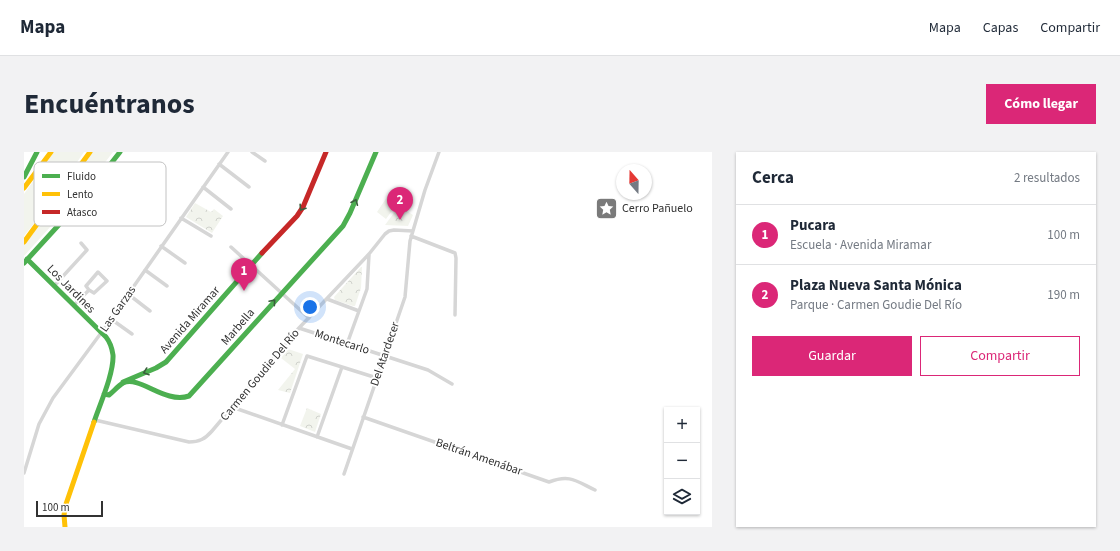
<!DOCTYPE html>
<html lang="es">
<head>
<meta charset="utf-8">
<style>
	body { margin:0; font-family:"Source Sans 3",sans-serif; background:#f2f2f3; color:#1f2937 }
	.controls { position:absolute; right:12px; bottom:12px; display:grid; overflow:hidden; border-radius:0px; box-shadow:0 1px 3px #0004 }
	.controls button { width:36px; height:36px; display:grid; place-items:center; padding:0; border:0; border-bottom:1px solid #e0e1e3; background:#fff; color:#1f2937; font:20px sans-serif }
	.compass { position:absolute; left:592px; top:12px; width:36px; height:36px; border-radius:50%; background:#fff; box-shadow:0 1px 3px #0004; rotate:340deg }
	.scale { position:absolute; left:12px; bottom:10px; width:67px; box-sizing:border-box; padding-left:4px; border:2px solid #323232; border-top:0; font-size:11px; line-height:14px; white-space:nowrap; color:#323232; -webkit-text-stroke:3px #fff; paint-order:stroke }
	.you { position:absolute; left:286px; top:155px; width:14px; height:14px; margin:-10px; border:3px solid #fff; border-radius:50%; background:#1a73e8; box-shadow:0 0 0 6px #1a73e833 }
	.badge { display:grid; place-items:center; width:26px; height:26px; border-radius:50%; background:#db2777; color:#fff; font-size:13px; font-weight:700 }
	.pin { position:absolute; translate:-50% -33px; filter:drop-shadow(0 1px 2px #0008) }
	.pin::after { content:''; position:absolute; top:21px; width:14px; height:12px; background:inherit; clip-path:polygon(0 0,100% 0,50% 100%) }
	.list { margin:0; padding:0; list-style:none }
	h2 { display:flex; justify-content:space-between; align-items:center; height:52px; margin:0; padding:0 16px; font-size:17px }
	h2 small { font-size:13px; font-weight:400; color:#747a83 }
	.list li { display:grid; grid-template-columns:26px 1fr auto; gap:12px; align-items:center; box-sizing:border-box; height:60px; padding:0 16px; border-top:1px solid #e0e1e3 }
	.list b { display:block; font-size:15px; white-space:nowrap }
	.list p { margin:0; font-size:13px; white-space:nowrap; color:#747a83 }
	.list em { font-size:13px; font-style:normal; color:#747a83 }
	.actions { display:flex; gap:8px; padding:12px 16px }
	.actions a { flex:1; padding:9px 0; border:1px solid #db2777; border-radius:0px; text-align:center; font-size:14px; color:#db2777 }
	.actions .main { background:#db2777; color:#fff }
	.icon { flex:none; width:22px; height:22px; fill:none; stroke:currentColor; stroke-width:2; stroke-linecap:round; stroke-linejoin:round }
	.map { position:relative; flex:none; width:688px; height:375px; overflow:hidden; border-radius:0px }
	header { display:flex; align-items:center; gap:24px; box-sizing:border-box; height:56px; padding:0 20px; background:#fff; border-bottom:1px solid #e0e1e3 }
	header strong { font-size:19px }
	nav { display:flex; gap:22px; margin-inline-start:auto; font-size:14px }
	.intro { display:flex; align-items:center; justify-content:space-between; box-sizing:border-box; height:96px; padding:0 24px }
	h1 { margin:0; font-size:28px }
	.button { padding:10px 18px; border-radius:0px; background:#db2777; color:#fff; font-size:14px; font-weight:700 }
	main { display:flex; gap:24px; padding:0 24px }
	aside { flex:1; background:#fff; border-radius:0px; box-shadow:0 1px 3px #0004 }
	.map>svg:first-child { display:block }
	.grass { fill:#f2f4ed }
	.park { fill:url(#park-crowns) }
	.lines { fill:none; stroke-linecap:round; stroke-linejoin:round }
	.street { stroke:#d6d6d6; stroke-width:3.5 }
	.fast { stroke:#4caf50; stroke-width:5 }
	.slow { stroke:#ffc107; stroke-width:5 }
	.jam { stroke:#c62828; stroke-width:5 }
	.oneway { stroke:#3b5e3c }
	.labels { text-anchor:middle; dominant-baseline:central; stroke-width:4; stroke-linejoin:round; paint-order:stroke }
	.poi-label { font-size:12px; fill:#323232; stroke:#fff; text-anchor:start }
	.street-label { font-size:12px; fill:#323232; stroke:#fff }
	.key { fill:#fff; stroke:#c2c2c2; stroke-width:1 }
	.key-label { font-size:11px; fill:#323232 }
</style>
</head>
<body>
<header>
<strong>Mapa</strong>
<nav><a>Mapa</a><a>Capas</a><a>Compartir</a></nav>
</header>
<div class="intro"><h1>Encuéntranos</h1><a class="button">Cómo llegar</a></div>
<main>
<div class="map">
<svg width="688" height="375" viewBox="0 0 688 375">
	<defs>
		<pattern id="park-crowns" width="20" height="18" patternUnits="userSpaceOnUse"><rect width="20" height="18" fill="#f2f4ed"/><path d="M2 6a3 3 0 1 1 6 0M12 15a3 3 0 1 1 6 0" fill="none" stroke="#d0d2cc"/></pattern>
	</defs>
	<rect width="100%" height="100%" fill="#fff"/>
	<!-- grass -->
	<path class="grass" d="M30,0H60L19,60L0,84V42Z
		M68,0H89L63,34L0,104V93L34,50Z
		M363,45L373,52L362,67L353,60Z"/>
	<!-- park -->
	<path class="park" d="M171,51L187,60L190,57L199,64L188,81L162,65Z
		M375,54L389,63L384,74L361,73Z
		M337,115H338L337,136L331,154H329L311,148L310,145Z
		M264,197L279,202L266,241L254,238L271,217L257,206Z
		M283,256L297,262L291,280L276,274Z"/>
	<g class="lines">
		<!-- street -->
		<path class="street" d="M228,0L241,9
			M195,12L225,35
			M179,35L207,57
			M157,66L187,84
			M387,84L431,101L432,106L431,163
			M137,94L161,111
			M207,95L285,166
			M121,118L143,134
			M74,120L83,129L70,141L65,138L62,134Z
			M30,134L63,98L57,91
			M104,142L126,159
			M303,147L335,159
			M50,153L65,138
			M87,167L108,182
			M275,176L404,218L428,232
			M323,192L343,137L345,103
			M208,255L328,297
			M339,265L525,330C546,322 552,329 571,338
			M71,268L165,290C175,290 181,287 188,279L275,176L345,102L361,82L365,79L370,78L389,79
			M258,273L283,204L353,226
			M293,285L318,215
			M0,321L15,272L29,246L77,181L204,0
			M320,322L381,145L386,89L401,38L415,0"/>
		<!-- fast -->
		<path class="fast" d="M0,25L13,0
			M3,107L82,185C86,190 88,196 89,203C90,221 76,252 70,270
			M0,111L63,42L96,0
			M99,230L132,216L142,210L238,101
			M80,242L85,243C90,239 94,234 99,231C116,223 140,252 165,244L319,74L326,61L352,0"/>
		<!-- slow -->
		<path class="slow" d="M0,36L27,0
			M0,90L66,0
			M41,375L40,363L42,352L70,270"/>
		<!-- jam -->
		<path class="jam" d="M238,101L273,64L279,55L302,0"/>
	</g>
	<!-- one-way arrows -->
	<defs><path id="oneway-chevron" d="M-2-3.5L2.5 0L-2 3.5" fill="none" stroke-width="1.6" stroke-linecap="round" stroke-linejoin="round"/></defs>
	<g class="oneway">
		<use href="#oneway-chevron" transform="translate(331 50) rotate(-67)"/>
		<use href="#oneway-chevron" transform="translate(278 56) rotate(123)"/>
		<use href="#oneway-chevron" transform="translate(249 150) rotate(-49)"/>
		<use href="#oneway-chevron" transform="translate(122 220) rotate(161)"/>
	</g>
	<!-- icons -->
	<defs>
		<symbol id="sight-square" viewBox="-11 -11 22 22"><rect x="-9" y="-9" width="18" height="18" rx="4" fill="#7a7a7a" stroke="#fff"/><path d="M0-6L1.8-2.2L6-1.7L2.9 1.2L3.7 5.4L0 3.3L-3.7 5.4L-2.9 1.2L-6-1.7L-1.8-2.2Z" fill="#fff"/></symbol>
	</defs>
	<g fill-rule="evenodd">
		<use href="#sight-square" x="570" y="44" width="25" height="25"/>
	</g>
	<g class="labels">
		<!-- poi labels -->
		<g class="poi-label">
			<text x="598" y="56">Cerro Pañuelo</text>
		</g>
		<!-- street labels -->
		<g class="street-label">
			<text transform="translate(47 137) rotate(45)">Los Jardines</text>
			<text transform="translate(94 157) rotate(-55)">Las Garzas</text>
			<text transform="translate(166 168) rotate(-49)">Avenida Miramar</text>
			<text transform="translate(214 175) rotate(-49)">Marbella</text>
			<text transform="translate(318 190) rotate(18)">Montecarlo</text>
			<text transform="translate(361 202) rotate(-71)">Del Atardecer</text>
			<text transform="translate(236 223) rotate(-50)">Carmen Goudie Del Río</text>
			<text transform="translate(455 305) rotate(19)">Beltrán Amenábar</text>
		</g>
	</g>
	<!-- legend -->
	<rect x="10" y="10" width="132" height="64" rx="6" class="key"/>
	<rect x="18" y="22" width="18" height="4" fill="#4caf50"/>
	<rect x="18" y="40" width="18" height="4" fill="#ffc107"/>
	<rect x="18" y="58" width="18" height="4" fill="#c62828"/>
	<g class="key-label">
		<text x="43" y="28">Fluido</text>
		<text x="43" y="46">Lento</text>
		<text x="43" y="64">Atasco</text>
	</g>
</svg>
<div class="controls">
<button>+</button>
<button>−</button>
<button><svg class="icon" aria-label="layers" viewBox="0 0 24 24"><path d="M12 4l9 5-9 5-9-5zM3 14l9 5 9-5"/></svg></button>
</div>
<svg class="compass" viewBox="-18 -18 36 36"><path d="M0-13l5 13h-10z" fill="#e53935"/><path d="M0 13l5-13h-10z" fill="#747a83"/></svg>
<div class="scale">100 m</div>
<div class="you"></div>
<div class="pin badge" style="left:220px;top:139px">1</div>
<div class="pin badge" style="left:376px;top:68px">2</div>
</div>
<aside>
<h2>Cerca<small>2 resultados</small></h2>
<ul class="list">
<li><span class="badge">1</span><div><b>Pucara</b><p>Escuela · Avenida Miramar</p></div><em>100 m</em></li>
<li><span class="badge">2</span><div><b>Plaza Nueva Santa Mónica</b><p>Parque · Carmen Goudie Del Río</p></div><em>190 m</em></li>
</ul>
<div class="actions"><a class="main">Guardar</a><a>Compartir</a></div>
</aside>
</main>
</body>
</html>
